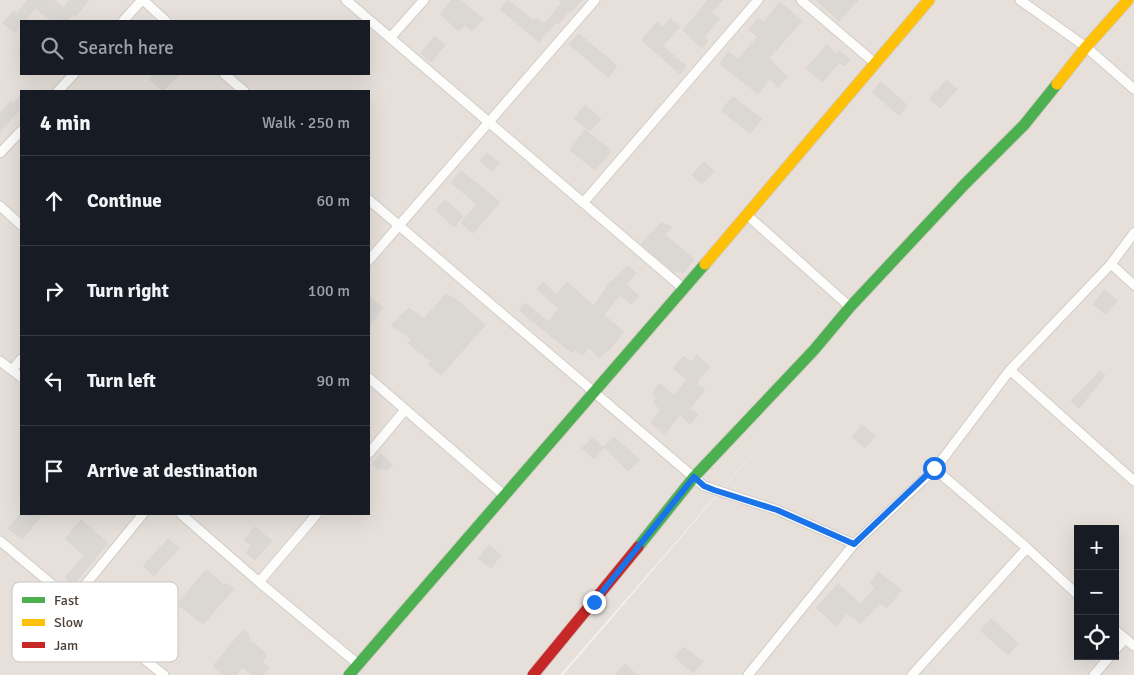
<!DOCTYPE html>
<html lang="en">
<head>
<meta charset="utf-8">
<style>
	body { margin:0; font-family:Signika,sans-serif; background:#242831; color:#f1f3f6 }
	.controls { position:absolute; right:15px; bottom:15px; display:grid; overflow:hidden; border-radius:0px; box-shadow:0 5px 20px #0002 }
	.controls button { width:45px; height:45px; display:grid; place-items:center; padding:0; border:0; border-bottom:1px solid #363941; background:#171b24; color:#f1f3f6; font:25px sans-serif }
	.stop { position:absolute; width:15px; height:15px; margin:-11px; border:4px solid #1a73e8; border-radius:50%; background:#fff }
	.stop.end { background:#1a73e8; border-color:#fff; box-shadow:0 1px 5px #0008 }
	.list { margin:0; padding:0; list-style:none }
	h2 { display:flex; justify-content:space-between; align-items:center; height:65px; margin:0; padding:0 20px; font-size:21px }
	h2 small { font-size:16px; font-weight:400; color:#9ea1a6 }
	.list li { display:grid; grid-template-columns:32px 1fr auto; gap:15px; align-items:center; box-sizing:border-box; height:90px; padding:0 20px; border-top:1px solid #363941 }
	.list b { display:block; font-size:19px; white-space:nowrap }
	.list em { font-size:16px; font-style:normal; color:#9ea1a6 }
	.icon { flex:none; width:28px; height:28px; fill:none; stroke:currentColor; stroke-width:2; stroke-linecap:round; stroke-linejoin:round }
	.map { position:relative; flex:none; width:1134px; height:675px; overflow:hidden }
	.search { position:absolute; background:#171b24; box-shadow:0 5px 20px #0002; left:20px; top:20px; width:350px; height:55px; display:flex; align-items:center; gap:12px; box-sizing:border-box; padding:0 18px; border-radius:0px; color:#9ea1a6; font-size:19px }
	.panel { position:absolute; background:#171b24; box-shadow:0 5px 20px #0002; left:20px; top:90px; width:350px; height:425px; border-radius:0px }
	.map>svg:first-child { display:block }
	.residential { fill:#e7e0da; fill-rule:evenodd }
	.building { fill:#dbd7d3; stroke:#dbd6d3 }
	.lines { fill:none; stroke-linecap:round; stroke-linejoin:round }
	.street-casing { stroke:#d0ccc9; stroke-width:11 }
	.fast-casing { stroke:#d4ccc5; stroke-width:13 }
	.slow-casing { stroke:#d4ccc5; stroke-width:13 }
	.jam-casing { stroke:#d4ccc5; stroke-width:13 }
	.street { stroke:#fdfdfc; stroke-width:9 }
	.fast { stroke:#4caf50; stroke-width:11 }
	.slow { stroke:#ffc107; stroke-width:11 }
	.jam { stroke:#c62828; stroke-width:11 }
	.route { stroke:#1a73e8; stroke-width:6 }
	.key { fill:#fff; stroke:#c9c5c3; stroke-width:1 }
	.key-label { font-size:14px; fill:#4a3f37 }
</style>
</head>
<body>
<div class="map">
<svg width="1134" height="675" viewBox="0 0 1134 675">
	<rect width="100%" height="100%" fill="#f3f0ed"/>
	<!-- residential -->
	<path class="residential" d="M0,0H1134V675H563L782,420L560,675H0ZM21,21H369V74H21ZM21,91H369V514H21ZM1078,529H1115V656H1078Z"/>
	<!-- building -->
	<path class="building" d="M28,0H54L64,8L70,0H89L76,16L74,14L67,21H52L36,8L24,21H21V25L15,33L3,23L14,10L17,13Z
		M452,0H460L483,19L472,31L465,25L459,31L440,14Z
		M508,0L534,21L537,18L544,24L562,3L559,0H582L572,11L570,10L558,24L556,22L539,42L500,9Z
		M708,0H723L711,12L720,19L704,37L708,41L702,48L683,30Z
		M816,0H858L839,21Z
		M780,2L802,21L769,58L787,77L778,87L770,79L758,94L720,64L728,52L738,59L758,37L749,30L758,18L764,22Z
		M670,19L680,27L662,46L686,66L680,74L642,40L657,22L663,28Z
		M579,34L617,66L608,77L569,44Z
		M435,36L445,45L431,62L421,53Z
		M827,45L836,54L839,51L850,60L844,66L839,62L823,82L806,69Z
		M155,74H179L163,91L150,80Z
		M947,80L957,89L940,108L929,99Z
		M881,82L907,105L899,115L872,92Z
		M21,95V108L0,132V113L11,101L14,103Z
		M733,97L762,119L750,133L721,110Z
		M585,105L601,119L590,131L574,118Z
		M585,130L611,151L595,170L570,150Z
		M487,153L499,163L492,171L480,161Z
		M704,162L714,171L702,184L692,175Z
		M461,171L500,202L473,233L461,223L477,204L451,183Z
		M445,200L463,216L454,227L436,210Z
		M661,223L672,227L664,234L694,259L683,273L678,270L675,273L641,244Z
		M628,266L636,273L626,285L639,296L631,304L620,295L604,315L624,332L608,351H606L599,358L589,348L582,356L575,349L572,353L519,310L526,303L548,322L559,309L537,289L543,282L556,295L567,282L594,306L609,284Z
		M1105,290L1117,301L1105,314L1093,304Z
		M446,294L459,302L485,325L441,375L428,364L431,361L408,343L411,339L391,325L409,308L424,319Z
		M369,296L383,308L369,326Z
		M697,355L710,367L696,382L705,390L690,408L698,415L690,424L680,415L664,434L651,422L661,410L653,402L657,398L652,393L660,384L674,395L687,380L673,368L684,356L691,362Z
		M1100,371L1105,375L1079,408L1071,401Z
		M862,425L875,436L865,448L852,437Z
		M614,437L640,460L628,471L604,447Z
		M592,438L604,448L594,459L582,448Z
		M381,454L393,465L387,471L382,467L379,470L372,464Z
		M20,514H42L23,539L8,529Z
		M81,520L108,543L73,585L65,578L84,555L65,539Z
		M255,527L272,541L255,560L246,553L251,546L244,540Z
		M168,539L179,548L154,576L143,566Z
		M489,545L501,555L491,568L478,558Z
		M206,570L224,585L226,583L234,589L203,624L177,604Z
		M878,572L901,590L887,608L880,603L861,623L847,613L837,626L816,608L838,584L861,604L875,587L870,583Z
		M991,619L1018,643L1008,655L980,630Z
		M243,630L250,636L248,638L267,655L262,662L269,668L263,675H252L243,667L236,675H223L213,666Z
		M684,647L703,662L693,673L675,657Z
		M625,664L637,675H615Z"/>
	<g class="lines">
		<defs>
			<path id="street" d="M143,0L166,21
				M346,0L684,289
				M801,0L876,64
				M1020,0L1086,47L1134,89
				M123,21L142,0
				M390,38L424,0
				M224,74L244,91
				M58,91L74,74
				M0,153L21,131
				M369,200L704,486L777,510L854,544
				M583,203L758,0
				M0,206L21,225
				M747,215L850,307
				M369,260L595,0
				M1111,264L1134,285
				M0,361L21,377
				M12,370L21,359
				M1010,370L1134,481
				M369,378L505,496
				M369,453L405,410
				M935,469L1027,548L1078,595
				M181,514L259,582L358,664
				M0,541L72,601L164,675
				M259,582L317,514
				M72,601L143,514
				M1115,630L1134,646
				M1115,650L1125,639
				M748,675L854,544L935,469L1010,370L1111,264L1134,233
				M912,675L1027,548
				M1094,675L1110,656"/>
			<path id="fast" d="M638,547L694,477L814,350L850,307L964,185L1024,125L1057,84
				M349,675L705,264"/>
			<path id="slow" d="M1057,84L1086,47L1128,0
				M705,264L929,0"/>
			<path id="jam" d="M533,675L638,547"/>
		</defs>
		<!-- street casing -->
		<use href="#street" class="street-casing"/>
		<!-- fast casing -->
		<use href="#fast" class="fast-casing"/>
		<!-- slow casing -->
		<use href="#slow" class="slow-casing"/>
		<!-- jam casing -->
		<use href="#jam" class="jam-casing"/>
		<!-- street -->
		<use href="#street" class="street"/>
		<!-- fast -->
		<use href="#fast" class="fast"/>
		<!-- slow -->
		<use href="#slow" class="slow"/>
		<!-- jam -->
		<use href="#jam" class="jam"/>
	</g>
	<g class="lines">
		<!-- route -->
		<path class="route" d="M594,602L694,477L704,486L714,490L777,510L854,544L934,468"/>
	</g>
	<!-- legend -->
	<rect x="12" y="582" width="166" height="80" rx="8" class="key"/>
	<rect x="22" y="597" width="23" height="6" fill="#4caf50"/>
	<rect x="22" y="619" width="23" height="7" fill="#ffc107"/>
	<rect x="22" y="642" width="23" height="6" fill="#c62828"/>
	<g class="key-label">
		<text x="54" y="605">Fast</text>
		<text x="54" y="627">Slow</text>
		<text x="54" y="650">Jam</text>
	</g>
</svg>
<div class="controls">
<button>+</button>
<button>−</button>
<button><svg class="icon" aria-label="locate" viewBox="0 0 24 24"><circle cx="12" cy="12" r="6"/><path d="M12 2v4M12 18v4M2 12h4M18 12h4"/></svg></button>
</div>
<div class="stop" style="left:934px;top:468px"></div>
<div class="stop end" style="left:594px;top:602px"></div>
<div class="search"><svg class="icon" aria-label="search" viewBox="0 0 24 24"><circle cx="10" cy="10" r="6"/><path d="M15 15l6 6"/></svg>Search here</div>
<section class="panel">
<h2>4 min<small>Walk · 250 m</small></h2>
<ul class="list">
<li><svg class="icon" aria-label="ahead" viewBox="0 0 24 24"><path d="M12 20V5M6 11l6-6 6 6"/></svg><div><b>Continue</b></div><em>60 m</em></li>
<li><svg class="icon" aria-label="right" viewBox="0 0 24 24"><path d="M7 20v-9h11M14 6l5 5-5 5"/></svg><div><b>Turn right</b></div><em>100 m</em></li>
<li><svg class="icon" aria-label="left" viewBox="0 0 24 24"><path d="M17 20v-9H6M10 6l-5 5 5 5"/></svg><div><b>Turn left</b></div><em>90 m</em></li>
<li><svg class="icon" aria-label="arrive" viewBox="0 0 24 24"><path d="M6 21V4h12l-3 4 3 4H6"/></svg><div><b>Arrive at destination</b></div></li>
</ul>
</section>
</div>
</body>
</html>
